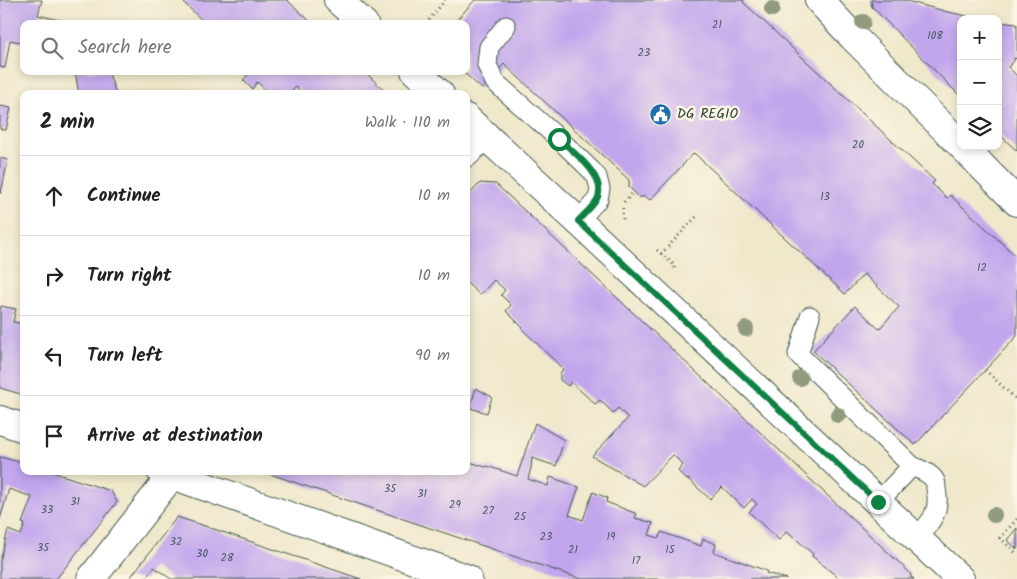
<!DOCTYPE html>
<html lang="en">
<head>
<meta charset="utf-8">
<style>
	body { margin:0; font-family:Kalam,sans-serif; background:#f6f6f6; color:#222 }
	.controls { position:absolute; right:15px; top:15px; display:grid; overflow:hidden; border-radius:10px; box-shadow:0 2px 8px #0003 }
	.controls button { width:45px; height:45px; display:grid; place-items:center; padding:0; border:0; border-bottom:1px solid #e0e0e0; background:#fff; color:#222; font:25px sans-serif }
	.stop { position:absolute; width:15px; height:15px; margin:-11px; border:4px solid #0b8043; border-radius:50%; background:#fff }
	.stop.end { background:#0b8043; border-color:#fff; box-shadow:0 1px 5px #0008 }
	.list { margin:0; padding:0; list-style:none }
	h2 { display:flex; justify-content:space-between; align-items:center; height:65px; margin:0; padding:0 20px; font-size:21px }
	h2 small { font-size:16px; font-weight:400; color:#767676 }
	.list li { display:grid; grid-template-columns:32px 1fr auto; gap:15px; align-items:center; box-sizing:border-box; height:80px; padding:0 20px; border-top:1px solid #e0e0e0 }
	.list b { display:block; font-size:19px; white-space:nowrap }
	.list em { font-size:16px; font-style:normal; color:#767676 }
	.icon { flex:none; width:28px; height:28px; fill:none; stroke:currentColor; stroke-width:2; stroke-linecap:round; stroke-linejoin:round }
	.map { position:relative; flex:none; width:1017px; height:579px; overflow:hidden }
	.search { position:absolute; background:#fff; box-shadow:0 2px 8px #0003; left:20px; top:20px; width:450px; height:55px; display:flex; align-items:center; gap:12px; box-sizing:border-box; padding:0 18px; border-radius:10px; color:#767676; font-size:19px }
	.panel { position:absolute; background:#fff; box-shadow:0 2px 8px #0003; left:20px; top:90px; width:450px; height:385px; border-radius:10px }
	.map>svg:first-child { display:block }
	.building { fill:#c1a5ed }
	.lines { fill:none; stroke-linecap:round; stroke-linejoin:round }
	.service-casing { stroke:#3e574b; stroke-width:21 }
	.minor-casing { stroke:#3e574b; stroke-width:30 }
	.path { stroke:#3e574b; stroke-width:3; stroke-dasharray:1 4; stroke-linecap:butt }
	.service { stroke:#fff; stroke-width:19 }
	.minor { stroke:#fff; stroke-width:28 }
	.tree { fill:#909c7d }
	.route { stroke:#0b8043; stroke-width:6 }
	.labels { text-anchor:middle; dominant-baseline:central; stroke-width:5; stroke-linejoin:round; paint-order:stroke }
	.number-label { font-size:11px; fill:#485762 }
	.poi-label { font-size:14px; fill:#1f3d34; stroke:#fcf5e5; text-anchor:start }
</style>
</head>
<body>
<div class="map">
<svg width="1017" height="579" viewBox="0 0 1017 579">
	<rect width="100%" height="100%" fill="#fcf5e5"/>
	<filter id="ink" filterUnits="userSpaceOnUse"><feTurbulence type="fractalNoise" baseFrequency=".02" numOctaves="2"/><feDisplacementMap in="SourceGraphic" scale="10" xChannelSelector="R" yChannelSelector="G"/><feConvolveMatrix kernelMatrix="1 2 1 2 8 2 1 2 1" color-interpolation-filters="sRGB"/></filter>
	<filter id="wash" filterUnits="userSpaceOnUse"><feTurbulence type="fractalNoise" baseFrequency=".0096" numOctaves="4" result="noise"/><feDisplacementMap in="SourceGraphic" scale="20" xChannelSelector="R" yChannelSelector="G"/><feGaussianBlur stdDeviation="1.12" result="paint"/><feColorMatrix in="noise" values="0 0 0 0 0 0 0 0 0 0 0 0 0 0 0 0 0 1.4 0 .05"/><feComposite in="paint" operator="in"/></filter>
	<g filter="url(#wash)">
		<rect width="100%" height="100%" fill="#efe8cb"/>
		<g id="blocks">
			<!-- building -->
			<path class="building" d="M0,0H42L38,15L76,24H24V43L10,40L5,68L0,67Z
				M187,0H287L313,24H206L184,3Z
				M475,0H744L743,2L935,181L932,184L947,198L950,195L1017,257V336L915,445L813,351L855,306L879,329L899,307L864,274L845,294L694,153L650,200L646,197H639L629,187V180L504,64L482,89L462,71H466V24H453Z
				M871,0H903L948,12L977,18V19H961V97L879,14L878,12L872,7Z
				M998,22L1017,24V59L1014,58V61L1008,67L1017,76V151L998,133Z
				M75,71H108L116,94H79Z
				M244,71H364L388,94H304L296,87L290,93L289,92L288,94H279L274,89L270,94L257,82L252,89L243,80L248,75Z
				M0,106L11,108L6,130L0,129Z
				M0,158L8,160L1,193H0Z
				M480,183L496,184L910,573L911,577L914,579H840L812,556L813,554L787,531L779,540L749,512L757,504L752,499L744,508L722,487L710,499L688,479L687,480L678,471L683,465L673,455L643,486L592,456L628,418L618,408L613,413L600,400L595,404L571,382L568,386L560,380V373L563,369L522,329L523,328L506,311L511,305L501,295L505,290L494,280L480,295L466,282V198Z
				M1,306L16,309L13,322L24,324V395L0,388V310Z
				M476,388L492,397L487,413L470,408Z
				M535,423L564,440L556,466L532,458L531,468L528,479L548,486L550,477L579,487L569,515L583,520L593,492L607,498L606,502L637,514L635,518L653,523L649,535L659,538L661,532L701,546L703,539L716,544L714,552L767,571L766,573L787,579H581L264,472L466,471V461L486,467L487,466L517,476Z
				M0,457L24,463V471H49L111,491L117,502L56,579H0V561L8,530L21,535L25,524L22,523L32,497L9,489L0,519Z
				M177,517L199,524L361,579H171L154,567L145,579H129Z
				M1017,528V549L1007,540Z"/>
		</g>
	</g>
	<g filter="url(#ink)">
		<use href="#blocks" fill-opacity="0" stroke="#3e574b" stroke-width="1"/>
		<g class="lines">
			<defs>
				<path id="service" d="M506,26L489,47L487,65L495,82L559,139L591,170L597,177L600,189L598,199L578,221
					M810,316L798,354L912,466
					M878,502L912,466C919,469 931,473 935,481C936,483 936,486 936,489C941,511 931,522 917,538"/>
				<path id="minor" d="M338,0L364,24
					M819,0L852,36L961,145
					M415,71L440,94
					M466,118L578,221L960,579
					M962,146L1017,202
					M466,153L484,134
					M0,420L24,428
					M161,471L468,579
					M91,579L175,471"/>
			</defs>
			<!-- service casing -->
			<use href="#service" class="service-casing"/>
			<!-- minor casing -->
			<use href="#minor" class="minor-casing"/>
			<!-- path -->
			<path class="path" d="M426,24L445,0
				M624,202L634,192
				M623,208V222
				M657,250L674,265L675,269
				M661,254L698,215
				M985,370L1017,400
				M1017,519L1000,538L1017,554"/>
			<!-- service -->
			<use href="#service" class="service"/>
			<!-- minor -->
			<use href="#minor" class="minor"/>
		</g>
		<!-- trees -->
		<g class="tree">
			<circle cx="772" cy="9" r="8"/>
			<circle cx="863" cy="22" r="8"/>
			<circle cx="746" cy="329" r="8"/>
			<circle cx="800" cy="378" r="8"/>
			<circle cx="838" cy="415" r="8"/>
			<circle cx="994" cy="515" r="8"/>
		</g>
	</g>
	<g class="lines" filter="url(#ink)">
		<!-- route -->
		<path class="route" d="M559,139C573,152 606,176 598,197C596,204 583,215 578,221L878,502"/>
	</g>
	<!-- icons -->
	<defs>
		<symbol id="civic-disc" viewBox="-11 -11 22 22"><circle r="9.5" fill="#1f6fb2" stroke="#fcf5e5"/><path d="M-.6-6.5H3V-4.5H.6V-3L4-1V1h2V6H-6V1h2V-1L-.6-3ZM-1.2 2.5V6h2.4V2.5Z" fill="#fff"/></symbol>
	</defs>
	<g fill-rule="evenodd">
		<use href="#civic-disc" x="648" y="102" width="25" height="25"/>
	</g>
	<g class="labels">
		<!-- number labels -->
		<g class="number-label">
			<text x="717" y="25">21</text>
			<text x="935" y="36">108</text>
			<text x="644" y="53">23</text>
			<text x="858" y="145">20</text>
			<text x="825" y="197">13</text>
			<text x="982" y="268">12</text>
			<text x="390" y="489">35</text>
			<text x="422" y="494">31</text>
			<text x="75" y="502">31</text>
			<text x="455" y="505">29</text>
			<text x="47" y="510">33</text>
			<text x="488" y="511">27</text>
			<text x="520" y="517">25</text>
			<text x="546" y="537">23</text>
			<text x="611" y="537">19</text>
			<text x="176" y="542">32</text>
			<text x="43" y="548">35</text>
			<text x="573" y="550">21</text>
			<text x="670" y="550">15</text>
			<text x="202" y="554">30</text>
			<text x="227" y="558">28</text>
			<text x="636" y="561">17</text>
		</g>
		<!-- poi labels -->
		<g class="poi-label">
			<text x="677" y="114">DG REGIO</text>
		</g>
	</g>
</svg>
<div class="controls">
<button>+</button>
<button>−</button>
<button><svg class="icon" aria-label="layers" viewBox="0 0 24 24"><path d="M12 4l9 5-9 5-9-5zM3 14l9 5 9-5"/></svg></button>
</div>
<div class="stop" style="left:559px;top:139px"></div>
<div class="stop end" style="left:878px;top:502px"></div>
<div class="search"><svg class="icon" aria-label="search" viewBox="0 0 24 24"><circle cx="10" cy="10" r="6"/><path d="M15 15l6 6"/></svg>Search here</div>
<section class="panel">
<h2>2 min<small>Walk · 110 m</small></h2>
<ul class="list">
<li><svg class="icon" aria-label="ahead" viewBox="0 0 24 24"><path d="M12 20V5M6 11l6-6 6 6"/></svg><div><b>Continue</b></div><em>10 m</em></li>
<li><svg class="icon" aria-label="right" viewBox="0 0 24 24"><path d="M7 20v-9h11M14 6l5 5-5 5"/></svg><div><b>Turn right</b></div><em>10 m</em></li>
<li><svg class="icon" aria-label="left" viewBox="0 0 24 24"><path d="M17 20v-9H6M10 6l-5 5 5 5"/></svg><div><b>Turn left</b></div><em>90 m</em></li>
<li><svg class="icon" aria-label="arrive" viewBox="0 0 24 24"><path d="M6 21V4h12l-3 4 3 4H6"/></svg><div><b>Arrive at destination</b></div></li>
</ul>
</section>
</div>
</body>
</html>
